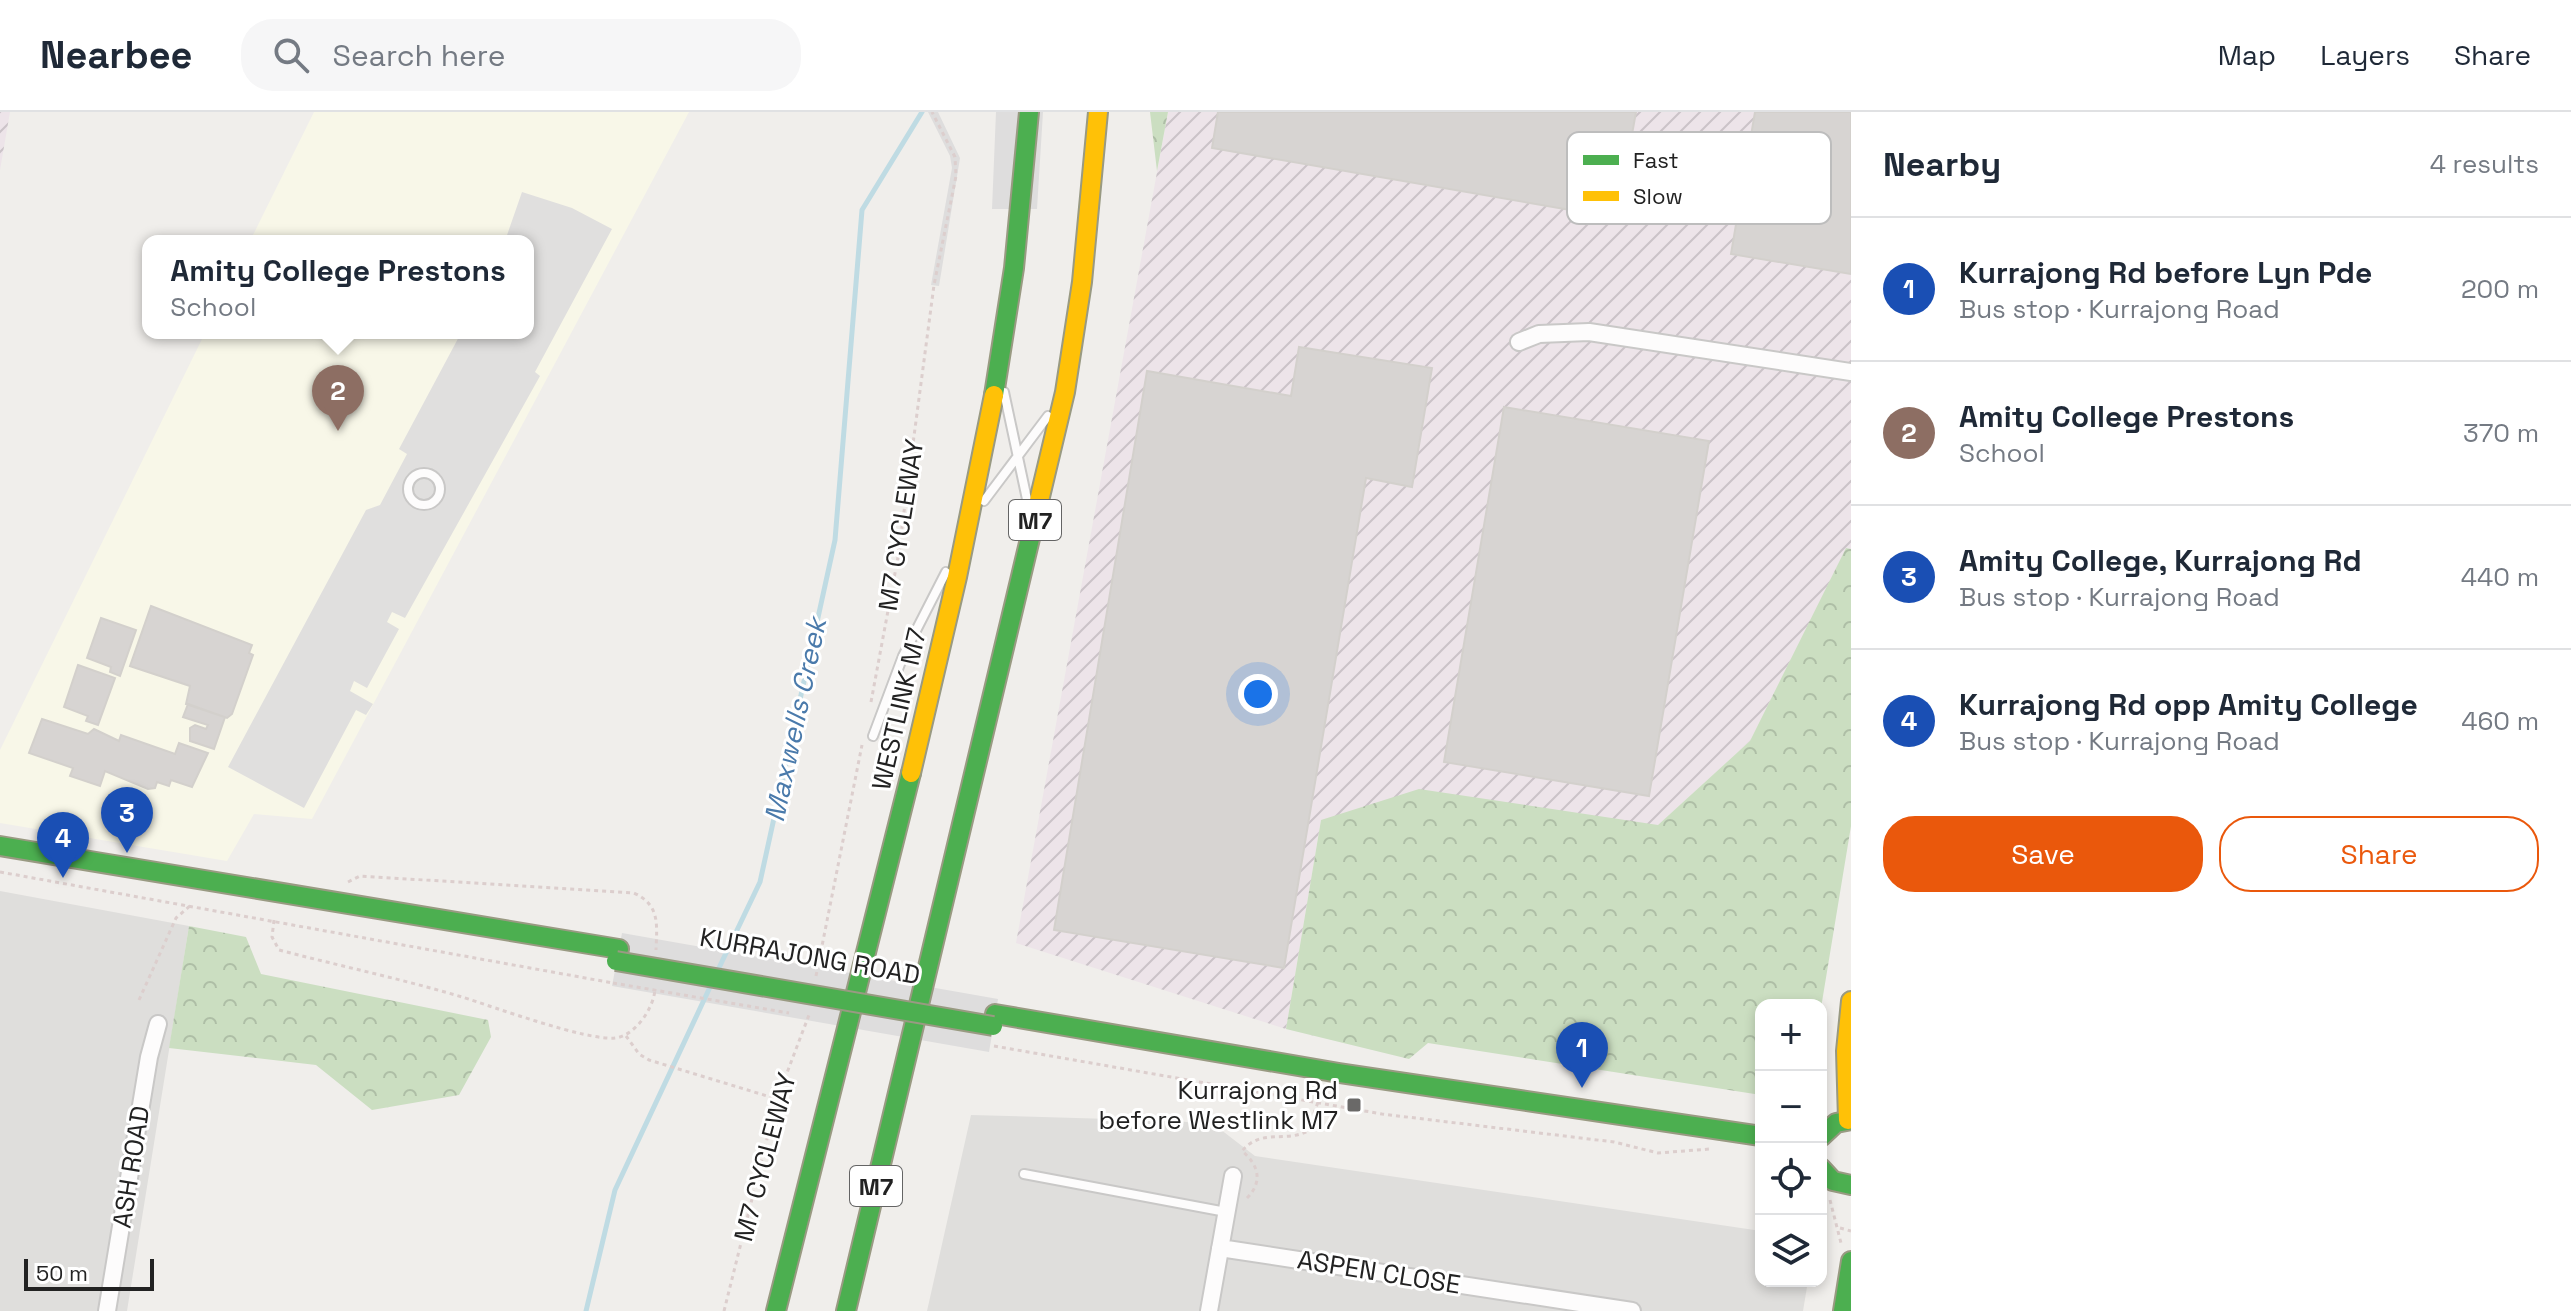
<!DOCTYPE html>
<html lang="en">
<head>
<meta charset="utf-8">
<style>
	body { margin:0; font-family:"Space Grotesk",sans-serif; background:#f6f6f7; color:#1f2937 }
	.controls { position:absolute; right:24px; bottom:24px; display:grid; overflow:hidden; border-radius:16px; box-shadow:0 4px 12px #0003 }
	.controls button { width:72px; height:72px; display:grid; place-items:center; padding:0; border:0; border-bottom:2px solid #e0e1e3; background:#fff; color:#1f2937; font:40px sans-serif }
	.scale { position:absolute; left:24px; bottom:20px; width:130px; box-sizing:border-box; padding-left:8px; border:4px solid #222; border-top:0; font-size:22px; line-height:28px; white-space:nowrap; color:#222; -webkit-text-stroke:6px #fff; paint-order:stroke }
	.you { position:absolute; left:1258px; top:582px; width:28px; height:28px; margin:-20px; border:6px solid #fff; border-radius:50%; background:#1a73e8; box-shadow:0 0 0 12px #1a73e833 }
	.badge { display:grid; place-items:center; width:52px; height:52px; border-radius:50%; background:#ea580c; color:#fff; font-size:26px; font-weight:700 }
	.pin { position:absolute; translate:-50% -66px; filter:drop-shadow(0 2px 4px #0008) }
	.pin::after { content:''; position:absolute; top:42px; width:28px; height:24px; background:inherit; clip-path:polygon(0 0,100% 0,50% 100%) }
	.popup { position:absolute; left:142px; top:123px; width:392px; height:104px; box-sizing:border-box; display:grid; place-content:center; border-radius:16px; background:#fff; filter:drop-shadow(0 2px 6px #0005); font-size:26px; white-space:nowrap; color:#747a83 }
	.popup b { font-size:30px; color:#1f2937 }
	.popup::after { content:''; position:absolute; left:50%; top:100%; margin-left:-16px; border:16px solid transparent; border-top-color:#fff }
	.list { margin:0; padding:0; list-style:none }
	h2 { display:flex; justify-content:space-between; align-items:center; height:104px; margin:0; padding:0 32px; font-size:34px }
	h2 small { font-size:26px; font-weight:400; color:#747a83 }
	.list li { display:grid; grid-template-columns:52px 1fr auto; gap:24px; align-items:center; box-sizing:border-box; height:144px; padding:0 32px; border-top:2px solid #e0e1e3 }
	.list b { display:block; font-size:30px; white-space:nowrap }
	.list p { margin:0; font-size:26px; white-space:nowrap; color:#747a83 }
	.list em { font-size:26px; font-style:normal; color:#747a83 }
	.actions { display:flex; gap:16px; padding:24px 32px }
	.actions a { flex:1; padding:18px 0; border:2px solid #ea580c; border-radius:32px; text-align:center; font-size:28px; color:#ea580c }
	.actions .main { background:#ea580c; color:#fff }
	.icon { flex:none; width:44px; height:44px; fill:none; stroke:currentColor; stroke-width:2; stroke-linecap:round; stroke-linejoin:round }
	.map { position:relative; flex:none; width:1851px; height:1199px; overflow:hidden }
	header { display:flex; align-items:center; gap:48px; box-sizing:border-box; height:112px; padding:0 40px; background:#fff; border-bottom:2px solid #e0e1e3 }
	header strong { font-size:38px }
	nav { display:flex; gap:44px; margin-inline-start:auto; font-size:28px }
	.search { width:560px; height:72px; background:#f6f6f7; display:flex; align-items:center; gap:20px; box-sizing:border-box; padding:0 28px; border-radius:32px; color:#747a83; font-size:30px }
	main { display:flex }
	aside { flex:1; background:#fff }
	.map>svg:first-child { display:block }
	.residential { fill:#dfdedc }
	.industrial { fill:url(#industrial-furrows) }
	.education { fill:#f8f7e8 }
	.forest { fill:url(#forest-crowns) }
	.parking { fill:#e0dfde }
	.pier { fill:#dedddd }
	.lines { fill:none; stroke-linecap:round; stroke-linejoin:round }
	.stream { stroke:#bfdbe3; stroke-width:5 }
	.building { fill:#d7d4d2; stroke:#d3d0cc; stroke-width:2 }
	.lane-casing { stroke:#c9c8c7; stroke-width:12 }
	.street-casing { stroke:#c9c8c7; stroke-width:20 }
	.fast-casing { stroke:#999a82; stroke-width:22 }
	.slow-casing { stroke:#999a82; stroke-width:22 }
	.path { stroke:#dccecd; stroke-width:3; stroke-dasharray:4 4; stroke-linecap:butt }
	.lane { stroke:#fdfcfc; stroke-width:8 }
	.street { stroke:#fdfcfc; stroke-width:16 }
	.fast { stroke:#4caf50; stroke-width:18 }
	.slow { stroke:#ffc107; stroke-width:18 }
	.fast-bridge-casing { stroke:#999a82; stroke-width:22; stroke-linecap:butt }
	.path-bridge { stroke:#dccecd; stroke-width:3; stroke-dasharray:4 4; stroke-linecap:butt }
	.fast-bridge { stroke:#4caf50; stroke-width:18 }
	.poi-dot { fill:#6a6968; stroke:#fff; stroke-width:3 }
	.labels { text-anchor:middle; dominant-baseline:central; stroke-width:6; stroke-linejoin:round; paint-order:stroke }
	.shield { fill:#fff; stroke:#646464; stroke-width:2 }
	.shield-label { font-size:24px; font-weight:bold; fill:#222 }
	.street-label { font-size:26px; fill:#222; stroke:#fff }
	.poi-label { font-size:26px; fill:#222; stroke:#fff; text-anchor:end }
	.water-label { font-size:28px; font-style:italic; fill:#4a7aab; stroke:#fff }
	.key { fill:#fff; stroke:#bdbdbd; stroke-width:2 }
	.key-label { font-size:22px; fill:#222 }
</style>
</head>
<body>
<header>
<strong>Nearbee</strong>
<div class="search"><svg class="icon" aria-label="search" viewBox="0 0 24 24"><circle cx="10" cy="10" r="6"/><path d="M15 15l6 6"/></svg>Search here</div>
<nav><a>Map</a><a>Layers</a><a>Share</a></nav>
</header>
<main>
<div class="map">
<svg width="1851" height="1199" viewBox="0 0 1851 1199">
	<defs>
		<pattern id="industrial-furrows" width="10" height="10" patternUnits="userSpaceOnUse" patternTransform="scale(2)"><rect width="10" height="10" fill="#ede4e9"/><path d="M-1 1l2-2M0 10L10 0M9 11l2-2" fill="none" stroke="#cbc3c8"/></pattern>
		<pattern id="forest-crowns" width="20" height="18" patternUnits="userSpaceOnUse" patternTransform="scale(2)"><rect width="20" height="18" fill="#cbdec1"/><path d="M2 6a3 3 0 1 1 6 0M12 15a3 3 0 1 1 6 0" fill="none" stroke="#aebea6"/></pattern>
	</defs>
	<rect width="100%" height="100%" fill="#f0eeeb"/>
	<!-- residential -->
	<path class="residential" d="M0,779L189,814L127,1199H0Z
		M971,1003L1179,1009L1216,1014L1255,1044L1761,1119V1169H1808L1803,1199H927Z"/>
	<!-- industrial -->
	<path class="industrial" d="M0,0H10L0,58Z
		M1168,0H1851V437H1846L1750,629L1653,718L1321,708L1286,917L1016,831Z"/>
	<!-- education -->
	<path class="education" d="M314,0H689L312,707L254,702L227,749L0,711V638L205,221H528V129H250Z"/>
	<!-- forest -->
	<path class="forest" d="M1150,0H1168L1157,59Z
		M1846,436L1851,437V714L1821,896L1761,893V983L1428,931L1409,947L1286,917L1321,708L1419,677L1658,713L1750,629Z
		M189,814L246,825L261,862L488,908L491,925L459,983L372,998L316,953L169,936Z"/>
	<!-- parking -->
	<path class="parking" d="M522,80L572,96L612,117L535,260L540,264L405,506L392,500L387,510L399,517L367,576L354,569L350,579L373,592L366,603L356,598L304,696L228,655L366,398L380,393L407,342L399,337L461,221H528V129H505Z"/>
	<!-- pier -->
	<path class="pier" d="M928,0H938L960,46L939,174L931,173L952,56L950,44Z
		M996,0H1043L1037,97H992Z
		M622,821L998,887L989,940L612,874Z"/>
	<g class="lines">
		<!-- stream -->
		<path class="stream" d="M717,860L760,770L835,428L862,98L922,0
			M586,1199L615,1078L711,873"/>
	</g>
	<!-- building -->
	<path class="building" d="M1218,0H1636L1617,106L1212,36Z
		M1755,0H1851V162L1731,142Z
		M1299,235L1432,256L1412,375L1366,366L1284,856L1054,818L1147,259L1291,284Z
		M1504,295L1709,329L1649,684L1444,650Z
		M151,494L252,533L249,541L253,543L232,602L227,606L186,592L190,574L130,554Z
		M101,506L136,518L120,564L110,560L111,555L87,546Z
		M78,553L115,566L98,613L86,609L88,604L64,595Z
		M188,592L225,605L214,637L190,629V616L195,613L206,617L208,613L183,605Z
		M42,607L88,622L94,617L119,629L121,623L175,642L179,631L208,641L192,675L171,668L169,674L157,670L155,676L148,677L105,659L100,674L70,664L73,656L29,641Z"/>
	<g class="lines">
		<defs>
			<path id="lane" d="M1004,280L1028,392
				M408 377a16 16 0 1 1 32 0a16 16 0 1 1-32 0Z
				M984,389L1048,304
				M873,624L903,544L946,460
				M1024,1062L1226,1100"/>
			<path id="street" d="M1519,230L1539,222L1589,220L1851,260
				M1220,1136L1632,1199
				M107,1199L149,945L158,912
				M1209,1199L1233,1064"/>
			<path id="fast" d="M994,283L1014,156L1029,0
				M0,734L619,837
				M995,902L1339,961L1761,1024
				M1821,1025L1836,1011L1851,1008
				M1821,1056L1833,1069L1851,1073
				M776,1199L911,661
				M846,1199L1033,414
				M1843,1199L1851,1149"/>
			<path id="slow" d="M1033,414L1065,280L1082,170L1098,0
				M911,661L957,465L994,283
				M1848,1008L1846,939L1851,889"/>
		</defs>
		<!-- lane casing -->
		<use href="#lane" class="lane-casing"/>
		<!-- street casing -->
		<use href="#street" class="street-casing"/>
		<!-- fast casing -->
		<use href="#fast" class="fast-casing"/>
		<!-- slow casing -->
		<use href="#slow" class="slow-casing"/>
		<!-- path -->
		<path class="path" d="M871,590L898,445L934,173L956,64L955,45L932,0
			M0,760L613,871
			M348,770L360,764L634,781C660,793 657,812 656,838
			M274,808L272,825L279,838C340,854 402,867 462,885C494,895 587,929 615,926C635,924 654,896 655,877
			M816,864L862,633
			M139,888L176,806L191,793
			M626,924L639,942L649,948L777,987
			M994,934L1382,1002L1614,1030L1658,1041L1710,1037
			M1247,1086C1263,1070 1259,1053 1242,1039C1261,1016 1285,1031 1308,1019L1318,990
			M1830,1088L1841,1131
			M1840,1116L1851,1119
			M724,1199L777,987L809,903"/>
		<!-- lane -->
		<use href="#lane" class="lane"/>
		<!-- street -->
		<use href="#street" class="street"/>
		<!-- fast -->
		<use href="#fast" class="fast"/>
		<!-- slow -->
		<use href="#slow" class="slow"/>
		<defs>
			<path id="fast-bridge" d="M616,849L993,914"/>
		</defs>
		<!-- fast-bridge casing -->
		<use href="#fast-bridge" class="fast-bridge-casing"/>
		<!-- path-bridge -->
		<path class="path-bridge" d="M613,871L789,901"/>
		<!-- fast-bridge -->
		<use href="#fast-bridge" class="fast-bridge"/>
	</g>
	<!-- markers -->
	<rect class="poi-dot" x="1346" y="985" width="16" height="16" rx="4"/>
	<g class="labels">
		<!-- shield labels -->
		<g class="shield">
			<rect x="1009" y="388" width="52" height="40" rx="6"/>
			<rect x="850" y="1054" width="52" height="40" rx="6"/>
		</g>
		<g class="shield-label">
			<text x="1035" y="408">M7</text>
			<text x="876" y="1074">M7</text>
		</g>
		<!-- street labels -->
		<g class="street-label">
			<text transform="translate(901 413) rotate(-81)">M7 CYCLEWAY</text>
			<text transform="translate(899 597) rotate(-77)">WESTLINK M7</text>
			<text transform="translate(810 844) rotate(10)">KURRAJONG ROAD</text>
			<text transform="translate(765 1045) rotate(-75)">M7 CYCLEWAY</text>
			<text transform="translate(131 1055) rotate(-81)">ASH ROAD</text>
			<text transform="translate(1379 1160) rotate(9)">ASPEN CLOSE</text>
		</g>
		<!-- poi labels -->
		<g class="poi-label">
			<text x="1338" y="978">Kurrajong Rd<tspan x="1338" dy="30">before Westlink M7</tspan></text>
		</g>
		<!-- water labels -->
		<g class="water-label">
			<text transform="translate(795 608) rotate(-78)">Maxwells Creek</text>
		</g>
	</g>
	<!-- legend -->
	<rect x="1567" y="20" width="264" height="92" rx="12" class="key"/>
	<rect x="1583" y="43" width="36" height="10" fill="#4caf50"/>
	<rect x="1583" y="79" width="36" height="10" fill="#ffc107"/>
	<g class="key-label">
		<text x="1633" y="56">Fast</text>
		<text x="1633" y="92">Slow</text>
	</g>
</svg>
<div class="controls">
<button>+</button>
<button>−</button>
<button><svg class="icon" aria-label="locate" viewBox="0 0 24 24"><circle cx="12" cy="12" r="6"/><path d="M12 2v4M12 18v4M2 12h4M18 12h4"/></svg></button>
<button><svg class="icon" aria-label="layers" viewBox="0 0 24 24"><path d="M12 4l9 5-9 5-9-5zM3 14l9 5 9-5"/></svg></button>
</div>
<div class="scale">50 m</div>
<div class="you"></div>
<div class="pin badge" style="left:1582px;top:976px;background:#1a4fb4">1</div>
<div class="pin badge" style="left:338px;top:319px;background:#8d6e63">2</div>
<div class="popup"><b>Amity College Prestons</b>School</div>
<div class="pin badge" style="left:127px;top:741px;background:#1a4fb4">3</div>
<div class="pin badge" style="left:63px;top:766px;background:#1a4fb4">4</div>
</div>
<aside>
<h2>Nearby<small>4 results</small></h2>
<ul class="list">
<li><span class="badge" style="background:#1a4fb4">1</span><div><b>Kurrajong Rd before Lyn Pde</b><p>Bus stop · Kurrajong Road</p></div><em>200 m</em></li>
<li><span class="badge" style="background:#8d6e63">2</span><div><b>Amity College Prestons</b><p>School</p></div><em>370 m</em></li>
<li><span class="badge" style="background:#1a4fb4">3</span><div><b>Amity College, Kurrajong Rd</b><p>Bus stop · Kurrajong Road</p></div><em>440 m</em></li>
<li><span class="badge" style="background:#1a4fb4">4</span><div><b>Kurrajong Rd opp Amity College</b><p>Bus stop · Kurrajong Road</p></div><em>460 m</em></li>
</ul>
<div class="actions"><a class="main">Save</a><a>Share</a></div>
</aside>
</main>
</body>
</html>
